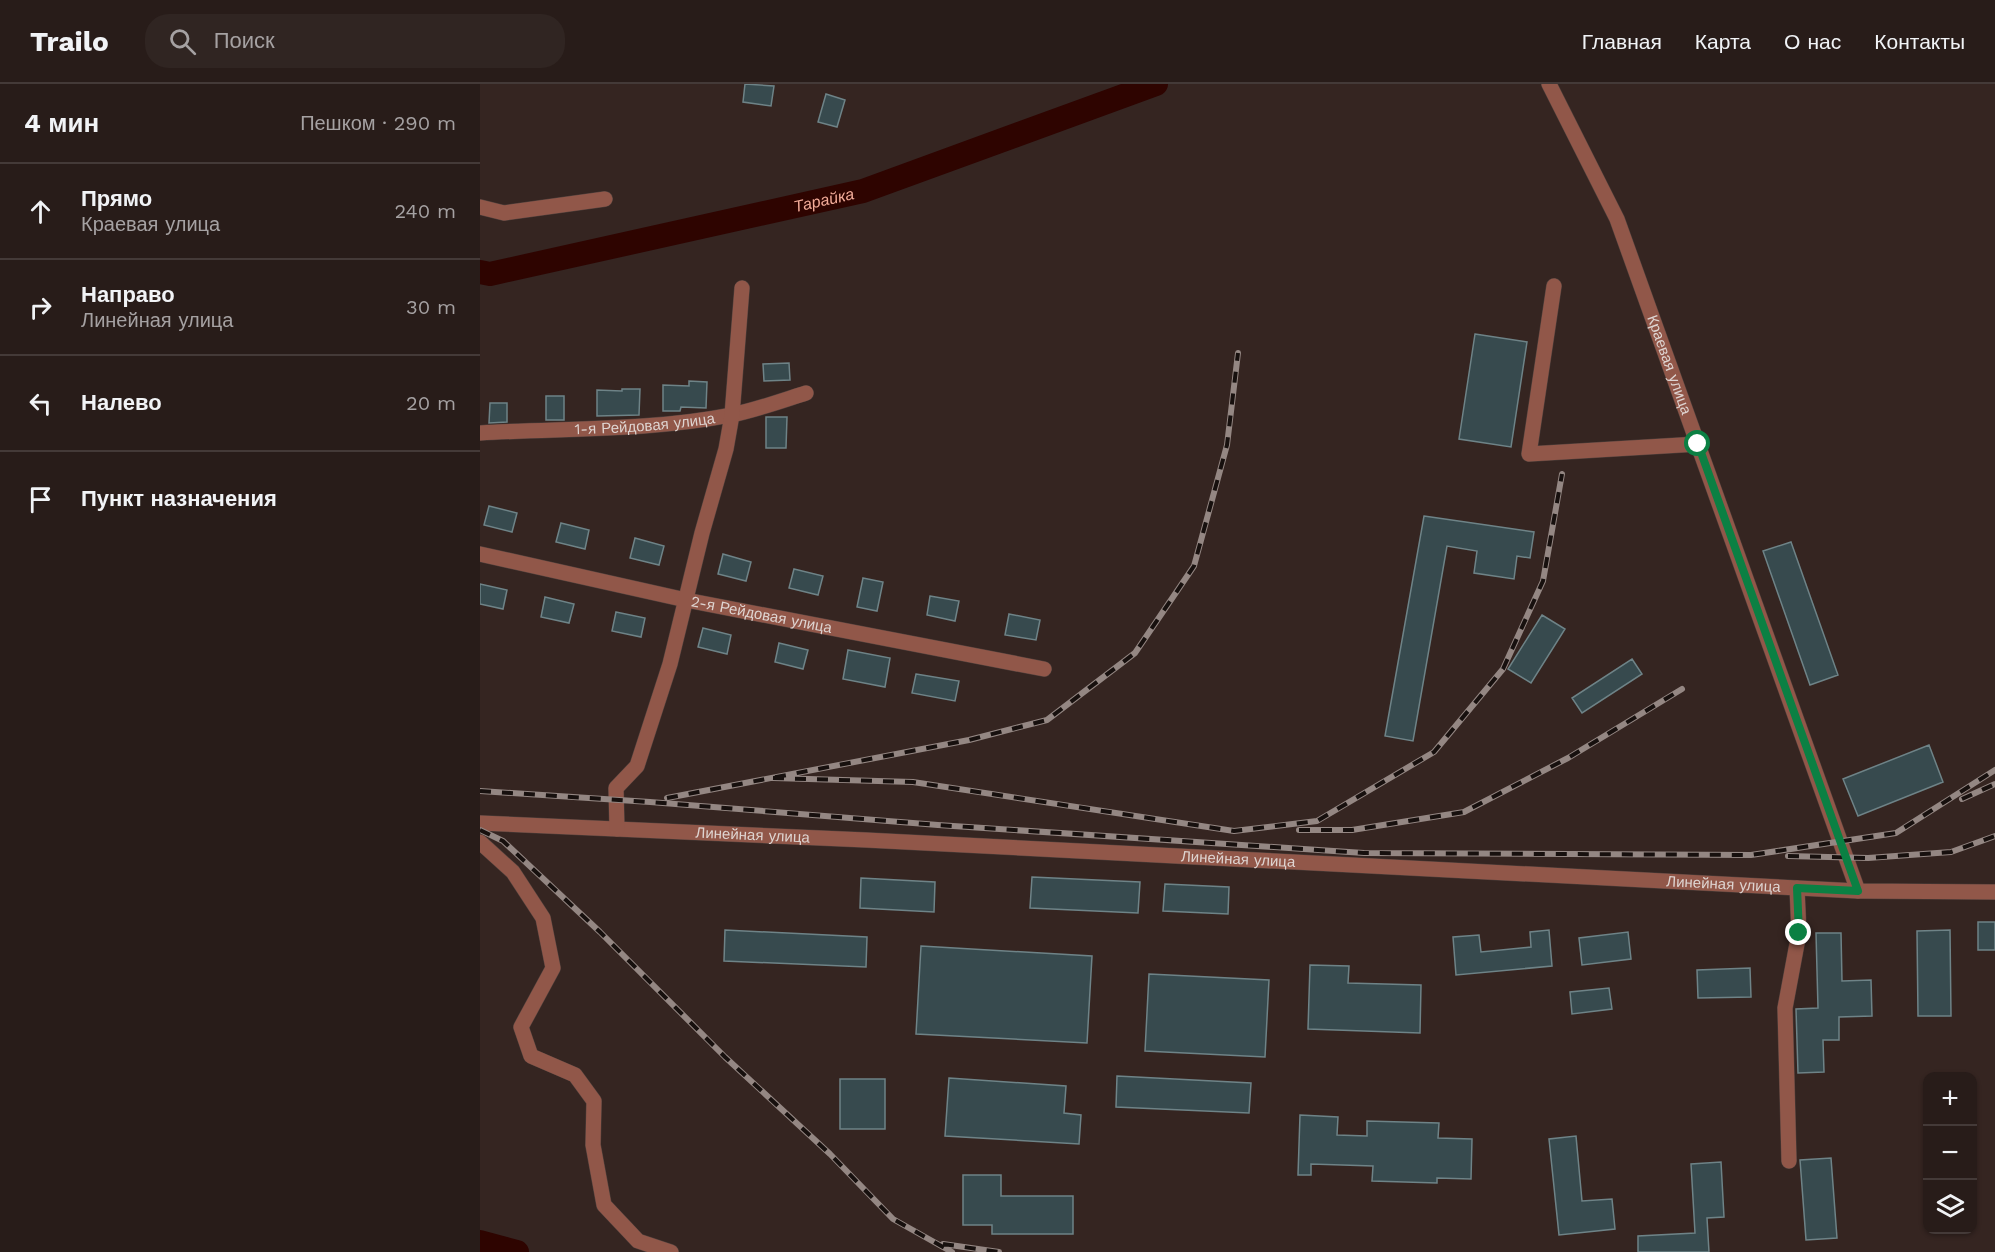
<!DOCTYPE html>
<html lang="ru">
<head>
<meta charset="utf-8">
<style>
	body { margin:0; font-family:"Work Sans",sans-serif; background:#302522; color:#f1f3f6 }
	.controls { position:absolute; right:18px; bottom:18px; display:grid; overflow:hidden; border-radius:12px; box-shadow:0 2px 4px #0004 }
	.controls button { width:54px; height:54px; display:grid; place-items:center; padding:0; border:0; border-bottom:2px solid #443a38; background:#281c19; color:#f1f3f6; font:30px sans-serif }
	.stop { position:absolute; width:18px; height:18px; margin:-14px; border:4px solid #0b8043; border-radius:50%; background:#fff }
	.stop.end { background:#0b8043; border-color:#fff; box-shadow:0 2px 6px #0008 }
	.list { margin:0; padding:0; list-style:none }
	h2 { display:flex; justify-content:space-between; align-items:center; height:78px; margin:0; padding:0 24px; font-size:26px }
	h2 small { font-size:20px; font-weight:400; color:#a5a1a2 }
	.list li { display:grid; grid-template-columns:39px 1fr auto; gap:18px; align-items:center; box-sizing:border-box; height:96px; padding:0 24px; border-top:2px solid #443a38 }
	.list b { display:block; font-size:22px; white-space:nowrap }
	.list p { margin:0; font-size:20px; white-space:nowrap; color:#a5a1a2 }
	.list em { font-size:20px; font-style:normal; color:#a5a1a2 }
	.icon { flex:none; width:33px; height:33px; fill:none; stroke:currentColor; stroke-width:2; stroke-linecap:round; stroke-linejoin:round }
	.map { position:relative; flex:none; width:1515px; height:1168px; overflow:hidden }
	header { display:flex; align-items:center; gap:36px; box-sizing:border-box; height:84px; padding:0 30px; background:#281c19; border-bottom:2px solid #443a38 }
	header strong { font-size:28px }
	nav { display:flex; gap:33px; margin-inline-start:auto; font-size:21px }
	.search { width:420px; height:54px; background:#302522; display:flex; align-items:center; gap:15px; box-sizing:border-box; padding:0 21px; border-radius:24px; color:#a5a1a2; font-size:22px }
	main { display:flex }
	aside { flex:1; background:#281c19 }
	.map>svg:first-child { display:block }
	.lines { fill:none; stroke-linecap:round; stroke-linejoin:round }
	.river { stroke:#2e0400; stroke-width:24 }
	.building { fill:#374a4e; stroke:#6e8387; stroke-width:1.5 }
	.minor-casing { stroke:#50413d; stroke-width:16 }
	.minor { stroke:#915749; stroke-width:15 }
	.rail-casing { stroke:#948783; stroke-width:6 }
	.rail { stroke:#17100e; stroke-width:4; stroke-dasharray:11; stroke-linecap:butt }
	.route { stroke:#0b8043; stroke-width:8 }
	.labels { text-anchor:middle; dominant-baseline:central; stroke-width:4.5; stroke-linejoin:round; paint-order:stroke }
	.street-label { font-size:15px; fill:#ded4d1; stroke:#17100e }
	.water-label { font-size:16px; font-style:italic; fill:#f3ac99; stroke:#17100e }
</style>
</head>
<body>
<header>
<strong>Trailo</strong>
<div class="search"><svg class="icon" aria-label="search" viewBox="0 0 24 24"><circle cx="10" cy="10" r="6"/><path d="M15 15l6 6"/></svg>Поиск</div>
<nav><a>Главная</a><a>Карта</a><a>О нас</a><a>Контакты</a></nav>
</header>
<main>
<aside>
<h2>4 мин<small>Пешком · 290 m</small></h2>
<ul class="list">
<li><svg class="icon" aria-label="ahead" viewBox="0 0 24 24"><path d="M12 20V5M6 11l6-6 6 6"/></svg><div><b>Прямо</b><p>Краевая улица</p></div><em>240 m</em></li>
<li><svg class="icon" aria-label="right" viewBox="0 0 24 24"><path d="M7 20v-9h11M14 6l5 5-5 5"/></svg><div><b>Направо</b><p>Линейная улица</p></div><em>30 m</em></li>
<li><svg class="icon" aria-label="left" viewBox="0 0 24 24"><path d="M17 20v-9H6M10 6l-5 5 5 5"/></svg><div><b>Налево</b></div><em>20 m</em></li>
<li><svg class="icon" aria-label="arrive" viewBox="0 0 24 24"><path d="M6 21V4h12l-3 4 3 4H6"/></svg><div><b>Пункт назначения</b></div></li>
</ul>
</aside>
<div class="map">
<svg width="1515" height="1168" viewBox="0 0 1515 1168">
	<rect width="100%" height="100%" fill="#352521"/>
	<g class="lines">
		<!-- river -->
		<g class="river">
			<path id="s1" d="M0,188L10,190L383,107L676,0"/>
			<path d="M0,1158L37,1168"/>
		</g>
	</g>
	<!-- building -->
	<path class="building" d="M265,0L294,2L291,22L263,18Z
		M346,10L365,16L357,43L338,38Z
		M995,250L1047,258L1031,363L979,355Z
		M309,279L310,296L284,297L283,280Z
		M209,297L227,298L226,324L201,323L200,327H183V301L209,302Z
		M142,305H160L159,331L117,332V306L142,307Z
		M66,312H84V336H66Z
		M10,319H27V338L9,339Z
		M286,333H307L306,364H286Z
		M9,422L37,429L32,448L4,441Z
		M944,432L1054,448L1050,474L1037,472L1034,495L994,489L997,467L967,462L933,657L905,652Z
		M81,439L109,446L105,465L76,458Z
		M155,454L184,462L179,481L150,474Z
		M1311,458L1358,591L1330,601L1283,467Z
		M243,470L271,478L266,497L238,490Z
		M314,485L343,492L338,511L309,504Z
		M383,494L403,498L397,527L377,523Z
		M0,500L27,506L23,525L0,520Z
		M450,512L479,517L475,537L447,531Z
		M65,513L94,520L89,539L61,533Z
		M136,528L165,534L161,553L132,547Z
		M529,530L560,536L556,556L525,551Z
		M1062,531L1085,545L1051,599L1028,585Z
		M223,544L251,551L247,570L218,563Z
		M299,559L328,566L323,585L295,578Z
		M368,566L410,574L405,603L363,595Z
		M1152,575L1162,590L1102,629L1092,614Z
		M436,590L479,597L475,617L432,609Z
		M1449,661L1463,698L1378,732L1363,695Z
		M552,793L660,798L658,829L550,824Z
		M381,794L455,798L454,828L380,824Z
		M685,800L749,803L748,830L683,827Z
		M1498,838H1515V866H1498Z
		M245,846L387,853L386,883L244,877Z
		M1069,846L1072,882L976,891L973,853L999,851L1001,868L1051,863L1050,848Z
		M1470,846L1471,932H1438L1437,847Z
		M1148,848L1151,875L1102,881L1099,854Z
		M1336,849H1361L1362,897L1391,896L1392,932L1359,933V956H1343L1344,988L1318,989L1316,925L1338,924Z
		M441,862L612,872L607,959L436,950Z
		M830,881L869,882L868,899L941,901L940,949L828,945Z
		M1270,884L1271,913L1218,914L1217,886Z
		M669,890L789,896L785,973L665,967Z
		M1129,904L1132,925L1092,930L1090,908Z
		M637,992L771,999L769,1029L636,1023Z
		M469,994L586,1002L584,1029L601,1031L599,1060L465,1052Z
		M360,995H405V1045H360Z
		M820,1031L858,1033L857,1051L887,1052V1037L959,1039L958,1054L992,1055L991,1095L957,1094V1099L892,1097L893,1082L831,1080V1091H818Z
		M1096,1052L1102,1117L1132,1115L1135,1145L1079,1151L1069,1055Z
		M1351,1074L1357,1154L1326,1156L1320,1076Z
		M1241,1078L1244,1133L1227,1134L1229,1168H1158V1152L1215,1149L1211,1080Z
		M483,1091H521V1112H593V1150H512V1141H483Z"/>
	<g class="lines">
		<defs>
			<g id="minor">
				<path id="s2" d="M1069,0L1137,135L1378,807"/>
				<path d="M0,123L24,129L125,115"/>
				<path d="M1074,202L1049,370L1218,360"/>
				<path id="s3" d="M0,349C83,344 169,347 251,331C276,326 301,317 326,309"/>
				<path id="s4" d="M0,470L206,516L564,585"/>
				<path id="s5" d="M0,739L386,756L1378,807L1515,808"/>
				<path d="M137,745L136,704L157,682L190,580L222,449L246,365L252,331L262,204"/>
				<path d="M0,758L33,788L63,834L73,884L41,943L51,972L95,991L114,1017L113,1061L124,1121L158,1157L191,1168"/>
				<path d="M1309,1077L1305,924L1319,849L1317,804"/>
			</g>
		</defs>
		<!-- minor casing -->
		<use href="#minor" class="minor-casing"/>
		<!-- minor -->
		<use href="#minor" class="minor"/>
		<defs>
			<path id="rail" d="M293,694L433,698L754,747L837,737L954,668L1023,585L1063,497L1082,390
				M0,707L170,718L458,741L884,769L1271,771L1416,749L1515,686
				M187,714L489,656L567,636L655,569L714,482L747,361L758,269
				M1482,715L1515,700
				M0,746L23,757L120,848L245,973L350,1070L413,1135L472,1168
				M819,746H872L984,728L1088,674L1202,605
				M1308,772L1388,774L1471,768L1515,752
				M463,1160L519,1168"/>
		</defs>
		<!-- rail casing -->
		<use href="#rail" class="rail-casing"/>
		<!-- rail -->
		<use href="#rail" class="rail"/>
	</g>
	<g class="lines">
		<!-- route -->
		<path class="route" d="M1218,360L1378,807L1317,804L1319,849"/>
	</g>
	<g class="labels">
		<!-- street labels -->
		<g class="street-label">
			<text stroke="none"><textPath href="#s2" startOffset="306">Краевая улица</textPath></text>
			<text stroke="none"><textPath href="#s3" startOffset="165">1-я Рейдовая улица</textPath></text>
			<text stroke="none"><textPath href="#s4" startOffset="288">2-я Рейдовая улица</textPath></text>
			<text stroke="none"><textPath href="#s5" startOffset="273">Линейная улица</textPath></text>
			<text stroke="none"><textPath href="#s5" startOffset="759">Линейная улица</textPath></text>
			<text stroke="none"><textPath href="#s5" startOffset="1245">Линейная улица</textPath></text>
		</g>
		<!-- water labels -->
		<g class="water-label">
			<text stroke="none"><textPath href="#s1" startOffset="352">Тарайка</textPath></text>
		</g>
	</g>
</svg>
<div class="controls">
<button>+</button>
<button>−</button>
<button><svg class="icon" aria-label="layers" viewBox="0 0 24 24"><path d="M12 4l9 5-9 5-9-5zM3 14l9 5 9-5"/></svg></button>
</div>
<div class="stop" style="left:1218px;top:360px"></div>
<div class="stop end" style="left:1319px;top:849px"></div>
</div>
</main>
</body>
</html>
